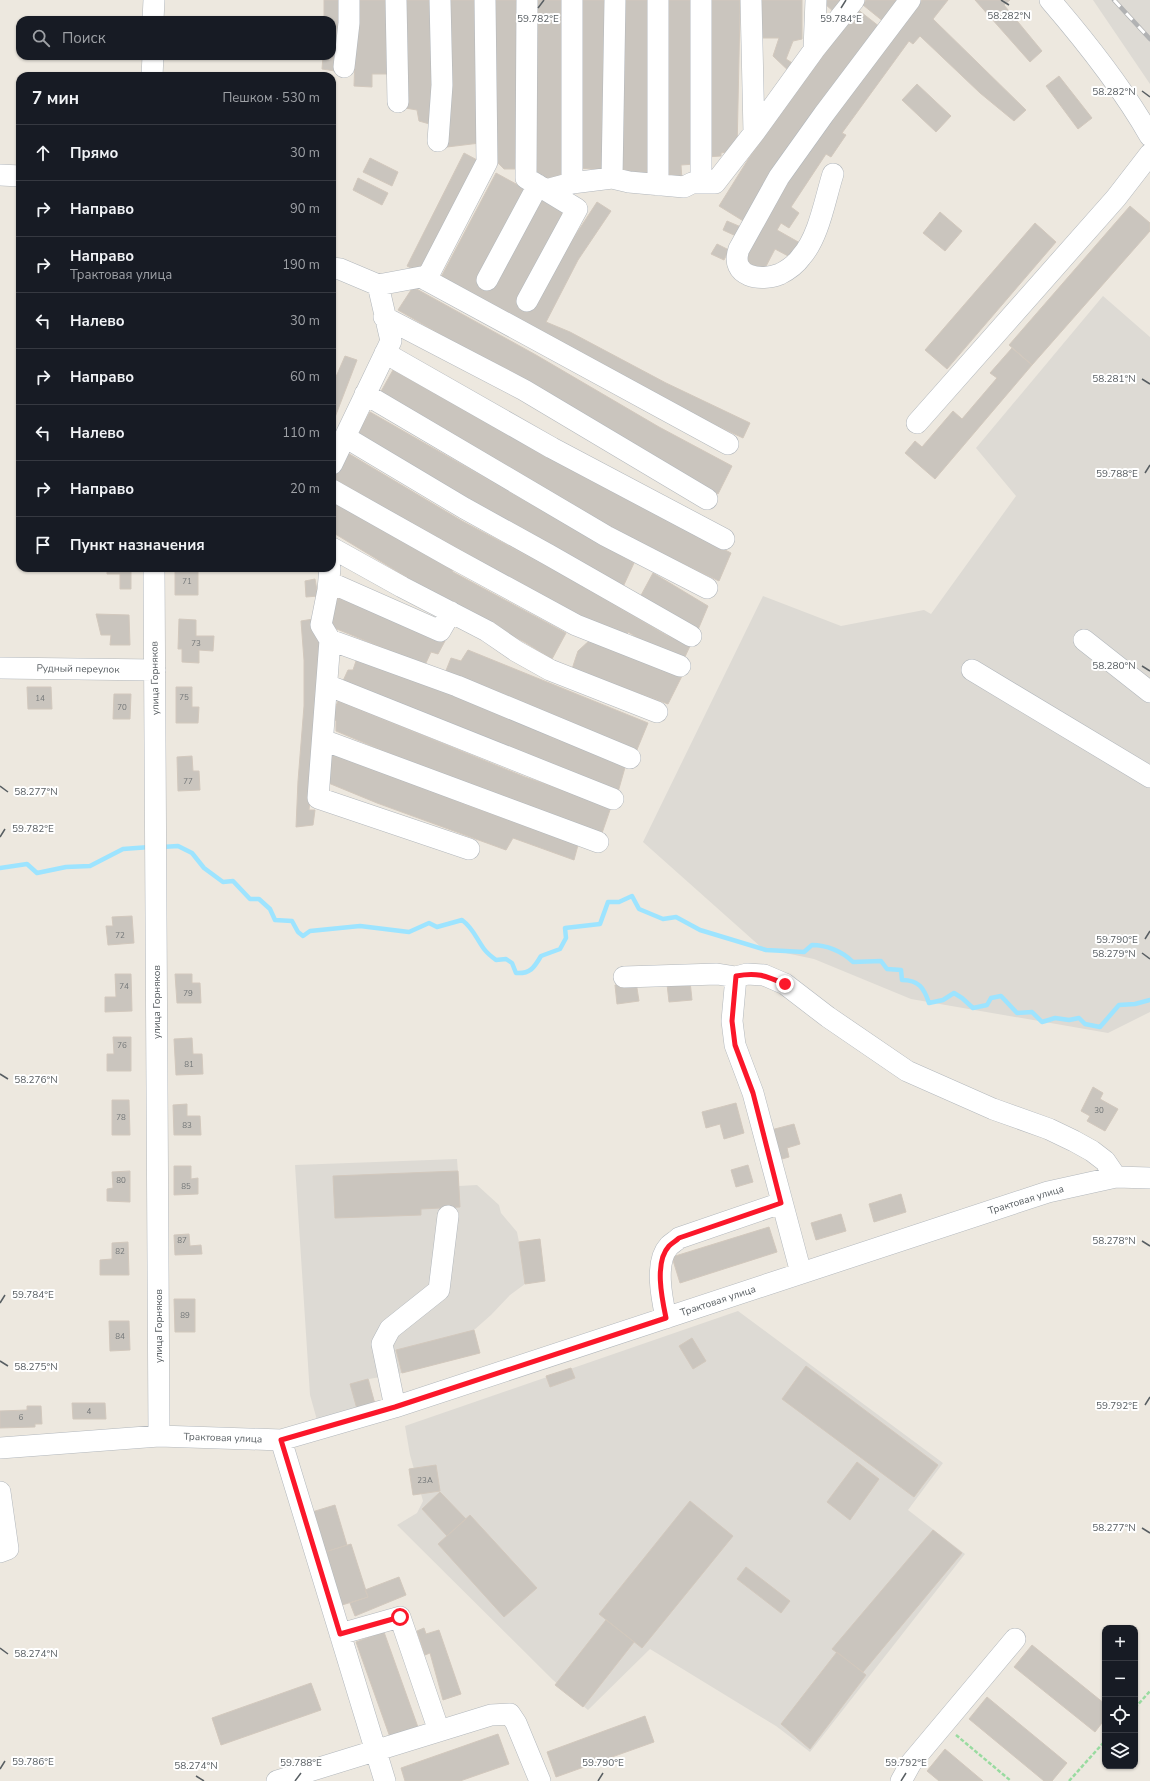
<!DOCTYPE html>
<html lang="ru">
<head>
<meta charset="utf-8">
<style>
	body { margin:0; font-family:"Nunito Sans",sans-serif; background:#242831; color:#f1f3f6 }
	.controls { position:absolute; right:12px; bottom:12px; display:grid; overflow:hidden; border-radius:8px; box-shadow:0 1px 3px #0004 }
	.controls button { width:36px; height:36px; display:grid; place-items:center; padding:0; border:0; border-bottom:1px solid #363941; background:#171b24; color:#f1f3f6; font:20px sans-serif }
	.stop { position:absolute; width:12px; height:12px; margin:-9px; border:3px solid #fb172a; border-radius:50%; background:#fff }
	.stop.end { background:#fb172a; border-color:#fff; box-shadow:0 1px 4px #0008 }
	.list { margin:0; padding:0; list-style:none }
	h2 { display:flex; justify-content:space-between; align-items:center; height:52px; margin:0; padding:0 16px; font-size:17px }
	h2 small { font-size:13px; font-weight:400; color:#9ea1a6 }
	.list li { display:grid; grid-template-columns:26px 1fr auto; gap:12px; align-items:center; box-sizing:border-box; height:56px; padding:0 16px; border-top:1px solid #363941 }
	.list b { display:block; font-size:15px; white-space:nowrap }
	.list p { margin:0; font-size:13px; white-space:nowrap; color:#9ea1a6 }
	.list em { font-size:13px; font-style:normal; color:#9ea1a6 }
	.icon { flex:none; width:22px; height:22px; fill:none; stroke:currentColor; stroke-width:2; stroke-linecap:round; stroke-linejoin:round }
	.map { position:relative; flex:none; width:1150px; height:1781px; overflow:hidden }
	.search { position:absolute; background:#171b24; box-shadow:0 1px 3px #0004; left:16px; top:16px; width:320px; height:44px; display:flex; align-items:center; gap:10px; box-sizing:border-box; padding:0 14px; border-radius:12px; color:#9ea1a6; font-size:15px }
	.panel { position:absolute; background:#171b24; box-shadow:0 1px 3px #0004; left:16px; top:72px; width:320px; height:500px; border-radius:12px }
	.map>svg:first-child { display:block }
	.industrial { fill:#dddad4 }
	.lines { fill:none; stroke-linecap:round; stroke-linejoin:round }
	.stream { stroke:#9de4ff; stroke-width:4.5 }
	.building { fill:#cac5be; stroke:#d2c8bd }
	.minor-casing { stroke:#b2b7bc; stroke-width:22 }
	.path { stroke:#99dba0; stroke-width:2.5; stroke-dasharray:4 2; stroke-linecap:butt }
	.minor { stroke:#fff; stroke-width:21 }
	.rail-casing { stroke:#b1b2b3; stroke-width:4.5 }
	.rail { stroke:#fff; stroke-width:3; stroke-dasharray:9; stroke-linecap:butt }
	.route { stroke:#fb172a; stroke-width:5 }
	.ticks { fill:none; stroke:#585e62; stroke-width:1.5 }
	.labels { text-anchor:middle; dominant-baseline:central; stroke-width:4; stroke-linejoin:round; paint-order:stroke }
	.number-label { font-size:8px; fill:#747879 }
	.street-label { font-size:10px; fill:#585e62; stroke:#fff }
	.ticks-label { font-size:10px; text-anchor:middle; fill:#585e62; stroke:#fff; stroke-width:4; stroke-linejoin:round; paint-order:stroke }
</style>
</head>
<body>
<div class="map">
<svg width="1150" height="1781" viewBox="0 0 1150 1781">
	<rect width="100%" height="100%" fill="#ede8df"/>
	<!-- industrial -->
	<path class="industrial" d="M1093,0H1150V84Z
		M1103,296L1150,337V1012L1108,1033L911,999L814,959L762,948L643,842L763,596L841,626L924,610L931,614L1016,496L976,448Z
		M457,1159L459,1186L477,1185L499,1205L501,1213L517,1232L519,1242L540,1239L545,1281L525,1284L510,1295L491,1315L474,1330L480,1353L402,1373L369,1379L375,1404L317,1420L310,1395L295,1165Z
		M738,1311L943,1463L908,1510L965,1554L810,1752L776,1726L650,1649L588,1710L553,1680L397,1525L417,1513L423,1501L410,1455L405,1426Z"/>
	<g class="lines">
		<!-- stream -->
		<path class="stream" d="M162,847L178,846L192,853L204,868L223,882L233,881L250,899H259L270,909L275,920L292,921L298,932L303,936L310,931L360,926L409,932L429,923L437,927L462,920C473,928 476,938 484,949C487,953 492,957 496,960L506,959L512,963L516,973C530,974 534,968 541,956L560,949L566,938L565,928L600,924L608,902H619L632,896L639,909L663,919L676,917L700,930L766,950L804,952L812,945C826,945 842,951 853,962L881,961L887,969L901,970L902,980C919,980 924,988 929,1003L943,1000L954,993L962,998L973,1008L987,1005L991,998L1001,996L1017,1013L1032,1012L1042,1022L1055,1018L1069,1020L1079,1018L1085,1024L1100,1027L1119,1005L1135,1004L1150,1000
			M0,868L27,864L37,873L66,867L90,866L123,849L150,847"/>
	</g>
	<!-- building -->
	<path class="building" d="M324,0H342L335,71L322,69L323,56H332V20H324Z
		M357,0H390V74H372V87L354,86Z
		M403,0H434L433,125L419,121L417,110L405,108Z
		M446,0H477L480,143L447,147L445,136Z
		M492,0H521L520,169H504L493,158Z
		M535,0H564L565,178L534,179Z
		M579,0H608L607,170L578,168Z
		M621,0H651L650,133L647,174L617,175Z
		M666,0H695V164L681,165L682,180L668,179Z
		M709,0H740V11L737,150L721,153V156L706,157Z
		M759,0H802V39L793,41L786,59L797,66L793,75L773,56L779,38H757Z
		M826,0H845L835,13L824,3Z
		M866,0H902L884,22L863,5Z
		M922,0H948L933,19L1026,110L1014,121L980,93L920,36L913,44L909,41L842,133L846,135L831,157L826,154L791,207L799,213L789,228L781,223L777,230L800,243L790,257L775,249L762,274L741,262L811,144Z
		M975,0H1010L1004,5L1042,51L1030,62Z
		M857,9L880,27L745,222L719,206L749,158Z
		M1059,76L1092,118L1078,129L1046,86Z
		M917,84L951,116L936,132L902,100Z
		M464,153L479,161L420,273L407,266Z
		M370,158L398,172L392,186L363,172Z
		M496,173L527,190L479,283L490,290L540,197L565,211L517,303L532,311L567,248L597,202L611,211L578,260L546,322L570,332L666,383L750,423L743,438L690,413L440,279Z
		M358,178L388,193L382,205L353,190Z
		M1130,206L1150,223V231L1032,365L1009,345Z
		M940,212L962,231L945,251L923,233Z
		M727,221L741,227L736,236L723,230Z
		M1035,223L1056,242L947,369L925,350Z
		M717,244L729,250L724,260L711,254Z
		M413,287L536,355L659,427L732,466L718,494L659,463L513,372L466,349L398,310Z
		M1012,348L1032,365L935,479L905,453L915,441L922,447L953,411L962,419L997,378L990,373Z
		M345,356L357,360L332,425V386Z
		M393,370L584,477L731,553L719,581L615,531L379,395Z
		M370,412L634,563L622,589L356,436Z
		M346,452L462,521L556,571L666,635L690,646L683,661L656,649L628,632L625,640L528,591L332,478V474Z
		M332,499L451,568L453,572L566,633L552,659L526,643L418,584L332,532Z
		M107,568H131V589H120V574H107Z
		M175,568H198V595H175Z
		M653,573L708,606L697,632L639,599Z
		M315,579L318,596L306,597L305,581Z
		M338,598L445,641L438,654L431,652L425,665L327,625Z
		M96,614L129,615L130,645H110L111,635H101Z
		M179,619L196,620V636H214L213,651L199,650V663L182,662V649H178Z
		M313,619L320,634L321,702L309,810H315L313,825L296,827L298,781L304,706V660L301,621Z
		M591,639L682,676L668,704L572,669L578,651Z
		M468,650L648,723L636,752L445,673L451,658L461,661Z
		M357,658L542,730L550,737L626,764L618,792L342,683L348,670H353Z
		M27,687H51L52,709H28Z
		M176,687H192V707H199L198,723H176Z
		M114,694H131L130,719H113Z
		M338,701L525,777L611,807L601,836L465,785L336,731V721L332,716Z
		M331,750L467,805L578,845L574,860L513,838L506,850L377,803L326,782Z
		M192,756L193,771H199L200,790L178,791L177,757Z
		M132,916L134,943L108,945L106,926H113L112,917Z
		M115,974H131L132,1011L105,1012V997H116Z
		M175,974H192V983H200L201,1003H177Z
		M690,981L692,1000L669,1002L667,984Z
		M636,982L639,1001L617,1004L615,985Z
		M113,1037H131V1071H107V1054H114Z
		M192,1038L193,1054H202L203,1074L176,1075L174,1039Z
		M1093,1087L1103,1093L1100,1099L1118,1109L1105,1131L1087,1121L1090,1116L1081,1111Z
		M112,1100H129L130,1135H112Z
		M736,1103L744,1133L724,1139L720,1124L706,1128L702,1112Z
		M187,1104V1116H200L201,1135H174L173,1105Z
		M794,1124L800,1144L787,1148L789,1157L775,1161L767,1131Z
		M748,1165L753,1182L736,1187L731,1170Z
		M174,1166H191V1179L198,1178V1194L174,1195Z
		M130,1171V1202L107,1201V1189L113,1188L112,1172Z
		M458,1171L460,1207L421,1209V1215L335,1218L333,1176Z
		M901,1194L906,1212L874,1222L869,1204Z
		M841,1214L846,1231L816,1240L811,1223Z
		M769,1227L777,1252L680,1283L672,1257Z
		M189,1234L190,1246L201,1245L202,1254L175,1255L174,1235Z
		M540,1239L545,1281L525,1284L519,1242Z
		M128,1242L129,1275H100V1260L112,1259V1243Z
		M174,1299H195V1332H175Z
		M109,1321H129L130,1350L110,1351Z
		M474,1330L480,1353L402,1373L396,1350Z
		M692,1338L706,1361L693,1369L679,1346Z
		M806,1366L938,1465L914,1497L782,1399Z
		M571,1368L575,1378L550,1387L546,1376Z
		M368,1379L375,1404L357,1409L350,1384Z
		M72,1403H105L106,1419H73Z
		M27,1406H41L42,1424H35V1427L0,1428V1411L27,1410Z
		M857,1462L879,1479L850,1520L827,1502Z
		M436,1465L440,1491L413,1495L409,1469Z
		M440,1492L466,1519L447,1536L422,1509Z
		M690,1501L733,1536L642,1648L599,1614Z
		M335,1505L347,1545L325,1552L312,1512Z
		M470,1515L537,1588L504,1617L438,1544Z
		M933,1530L962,1553L863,1672L832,1649Z
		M351,1544L368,1597L342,1605L325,1552Z
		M746,1567L790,1601L781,1613L737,1579Z
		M399,1577L406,1595L355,1616L350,1603L368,1597L365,1590Z
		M606,1620L634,1642L583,1707L555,1685Z
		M424,1628L426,1634L439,1630L461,1694L443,1700L430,1653L425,1655L417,1631Z
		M384,1632L419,1730L391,1740L356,1642Z
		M1032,1645L1105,1704V1719L1095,1732L1014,1667Z
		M837,1652L866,1675L810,1749L781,1724Z
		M311,1683L321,1710L221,1745L212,1718Z
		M987,1697L1067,1763L1052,1781H1044L969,1719Z
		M645,1716L654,1742L556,1777L547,1752Z
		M498,1734L509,1764L460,1781H405L401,1768Z
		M945,1749L983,1781H939L927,1771Z"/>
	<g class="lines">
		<defs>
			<path id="minor" d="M396,0L398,102
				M527,0L526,178L577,209L527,301
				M1050,0C1087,43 1122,87 1150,136
				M153,20L154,0
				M814,50L854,0
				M344,67L349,23V0
				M152,76L153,56
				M754,133L814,50L816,0
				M438,141L442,85L440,0
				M833,174C825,199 819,237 801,257C796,264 788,270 780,274C761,282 729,277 739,249L779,177L824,114L910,0
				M0,175L20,176
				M612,178L615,0
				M572,183V0
				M701,183V0
				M658,185V0
				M546,190L572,183L612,178L629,182L684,187L692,183H715L754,133L751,0
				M332,268L340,269L378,285L421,277L728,444
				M426,280L487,162L485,0
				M487,280L538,185
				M384,317L524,390L707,499
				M385,353L552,448L724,539
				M365,394L606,536L707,588
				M917,423L1116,198L1150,154
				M345,437L464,508L549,555L691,636
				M332,464L391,341L378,285
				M332,490L451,557L576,625L680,666
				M332,548L402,587L487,631L516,651L550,670L657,712
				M154,568L159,1436
				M330,568L328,590L321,625L330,640L318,798L469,849
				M329,582L440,631L451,612
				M330,640L457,686L630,758
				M1084,640L1150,692
				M0,668L155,670
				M972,670L1150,777
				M327,685L613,799
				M323,740L598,842
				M624,977L717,974L736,977
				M801,1273L753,1093L735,1045L732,1021L736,977L747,974L764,975L785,984L828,1017L907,1071L993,1109L1049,1129L1074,1141L1092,1151L1105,1161L1116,1177
				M666,1318C662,1299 654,1262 669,1246C672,1243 676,1241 679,1238L781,1203
				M395,1407L382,1344L390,1329L439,1290L448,1216
				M281,1440L385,1781
				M0,1448L159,1436L281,1440L395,1407L1048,1192L1116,1177L1150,1178
				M0,1492L8,1549L0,1552
				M340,1634L400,1617L439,1731
				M277,1781L491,1715L510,1714L516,1723L540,1781
				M901,1781L911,1763L1015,1639"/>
		</defs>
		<!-- minor casing -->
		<use href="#minor" class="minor-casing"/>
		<!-- path -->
		<path class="path" d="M1135,1708L1150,1691
			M956,1735L1011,1781
			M1069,1781L1105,1741"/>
		<!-- minor -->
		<use href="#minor" class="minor"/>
		<defs>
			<path id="rail" d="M1114,0L1150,39"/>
		</defs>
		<!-- rail casing -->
		<use href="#rail" class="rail-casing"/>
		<!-- rail -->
		<use href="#rail" class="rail"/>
	</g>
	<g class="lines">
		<!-- route -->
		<path class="route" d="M400,1617L340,1634L281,1440L395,1407L666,1318C662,1299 654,1262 669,1246C672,1243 676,1241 679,1238L781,1203L753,1093L735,1045L732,1021L736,976C758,972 766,976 785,984"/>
	</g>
	<!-- ticks -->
	<path class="ticks" d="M1001,0L1009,5M538,8L544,0M841,8L846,0M1142,91L1150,97M1142,379L1150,384M1145,473L1150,465M1142,666L1150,671M0,786L8,792M0,837L5,829M1145,939L1150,931M1142,953L1150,959M0,1074L8,1079M1142,1241L1150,1246M0,1303L5,1295M0,1361L8,1366M1145,1405L1150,1397M1142,1528L1150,1533M0,1648L8,1654M0,1769L5,1761M196,1776L204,1781M295,1781L301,1773M598,1781L603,1773M901,1781L906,1773"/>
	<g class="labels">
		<!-- number labels -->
		<g class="number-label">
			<text x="187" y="581">71</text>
			<text x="196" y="643">73</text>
			<text x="184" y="697">75</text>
			<text x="40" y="698">14</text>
			<text x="122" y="707">70</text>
			<text x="188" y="781">77</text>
			<text x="120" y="935">72</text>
			<text x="124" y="986">74</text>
			<text x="188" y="993">79</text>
			<text x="122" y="1045">76</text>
			<text x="189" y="1064">81</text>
			<text x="1099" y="1110">30</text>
			<text x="121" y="1117">78</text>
			<text x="187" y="1125">83</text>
			<text x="121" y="1180">80</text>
			<text x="186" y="1186">85</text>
			<text x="182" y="1240">87</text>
			<text x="120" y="1251">82</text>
			<text x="185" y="1315">89</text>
			<text x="120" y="1336">84</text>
			<text x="89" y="1411">4</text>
			<text x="21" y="1417">6</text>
			<text x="425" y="1480">23А</text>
		</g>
		<!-- street labels -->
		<g class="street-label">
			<text transform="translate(78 669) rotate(1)">Рудный переулок</text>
			<text transform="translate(155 678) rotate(-91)">улица Горняков</text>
			<text transform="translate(157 1002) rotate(-90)">улица Горняков</text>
			<text transform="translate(1026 1200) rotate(-17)">Трактовая улица</text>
			<text transform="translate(718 1301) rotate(-18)">Трактовая улица</text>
			<text transform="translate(159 1326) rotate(-90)">улица Горняков</text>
			<text transform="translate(223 1438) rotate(2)">Трактовая улица</text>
		</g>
	</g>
	<g class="ticks-label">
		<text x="1009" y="19">58.282°N</text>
		<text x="538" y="22">59.782°E</text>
		<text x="841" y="22">59.784°E</text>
		<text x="1114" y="95">58.282°N</text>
		<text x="1114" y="382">58.281°N</text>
		<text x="1117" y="477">59.788°E</text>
		<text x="1114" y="669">58.280°N</text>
		<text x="36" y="795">58.277°N</text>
		<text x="33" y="832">59.782°E</text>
		<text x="1117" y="943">59.790°E</text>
		<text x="1114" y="957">58.279°N</text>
		<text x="36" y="1083">58.276°N</text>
		<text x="1114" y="1244">58.278°N</text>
		<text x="33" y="1298">59.784°E</text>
		<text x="36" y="1370">58.275°N</text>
		<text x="1117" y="1409">59.792°E</text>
		<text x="1114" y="1531">58.277°N</text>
		<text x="36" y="1657">58.274°N</text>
		<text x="33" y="1765">59.786°E</text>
		<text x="301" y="1766">59.788°E</text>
		<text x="603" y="1766">59.790°E</text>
		<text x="906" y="1766">59.792°E</text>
		<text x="196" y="1769">58.274°N</text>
	</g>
</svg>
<div class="controls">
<button>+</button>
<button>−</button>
<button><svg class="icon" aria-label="locate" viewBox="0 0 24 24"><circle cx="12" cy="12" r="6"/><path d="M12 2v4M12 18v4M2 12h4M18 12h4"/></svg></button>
<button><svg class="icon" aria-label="layers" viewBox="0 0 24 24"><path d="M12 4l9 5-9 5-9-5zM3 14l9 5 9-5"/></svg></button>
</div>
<div class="stop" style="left:400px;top:1617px"></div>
<div class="stop end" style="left:785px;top:984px"></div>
<div class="search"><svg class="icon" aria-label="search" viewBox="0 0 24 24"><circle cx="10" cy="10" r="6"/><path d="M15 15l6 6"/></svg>Поиск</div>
<section class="panel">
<h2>7 мин<small>Пешком · 530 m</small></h2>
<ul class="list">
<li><svg class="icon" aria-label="ahead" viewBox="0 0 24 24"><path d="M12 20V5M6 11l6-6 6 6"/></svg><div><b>Прямо</b></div><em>30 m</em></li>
<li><svg class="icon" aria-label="right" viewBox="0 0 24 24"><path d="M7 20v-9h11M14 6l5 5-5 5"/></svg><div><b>Направо</b></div><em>90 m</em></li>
<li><svg class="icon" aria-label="right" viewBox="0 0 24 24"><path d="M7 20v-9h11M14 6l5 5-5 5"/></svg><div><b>Направо</b><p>Трактовая улица</p></div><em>190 m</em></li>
<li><svg class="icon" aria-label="left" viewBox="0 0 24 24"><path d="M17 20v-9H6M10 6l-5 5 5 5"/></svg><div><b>Налево</b></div><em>30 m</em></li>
<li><svg class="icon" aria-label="right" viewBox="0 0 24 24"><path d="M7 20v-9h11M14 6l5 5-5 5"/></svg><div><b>Направо</b></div><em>60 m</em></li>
<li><svg class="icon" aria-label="left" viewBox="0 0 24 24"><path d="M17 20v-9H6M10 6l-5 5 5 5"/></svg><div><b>Налево</b></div><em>110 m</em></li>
<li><svg class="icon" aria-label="right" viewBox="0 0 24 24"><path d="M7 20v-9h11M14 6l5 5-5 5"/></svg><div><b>Направо</b></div><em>20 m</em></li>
<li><svg class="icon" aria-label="arrive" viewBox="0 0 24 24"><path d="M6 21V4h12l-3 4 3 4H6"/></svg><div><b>Пункт назначения</b></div></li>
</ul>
</section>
</div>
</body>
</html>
